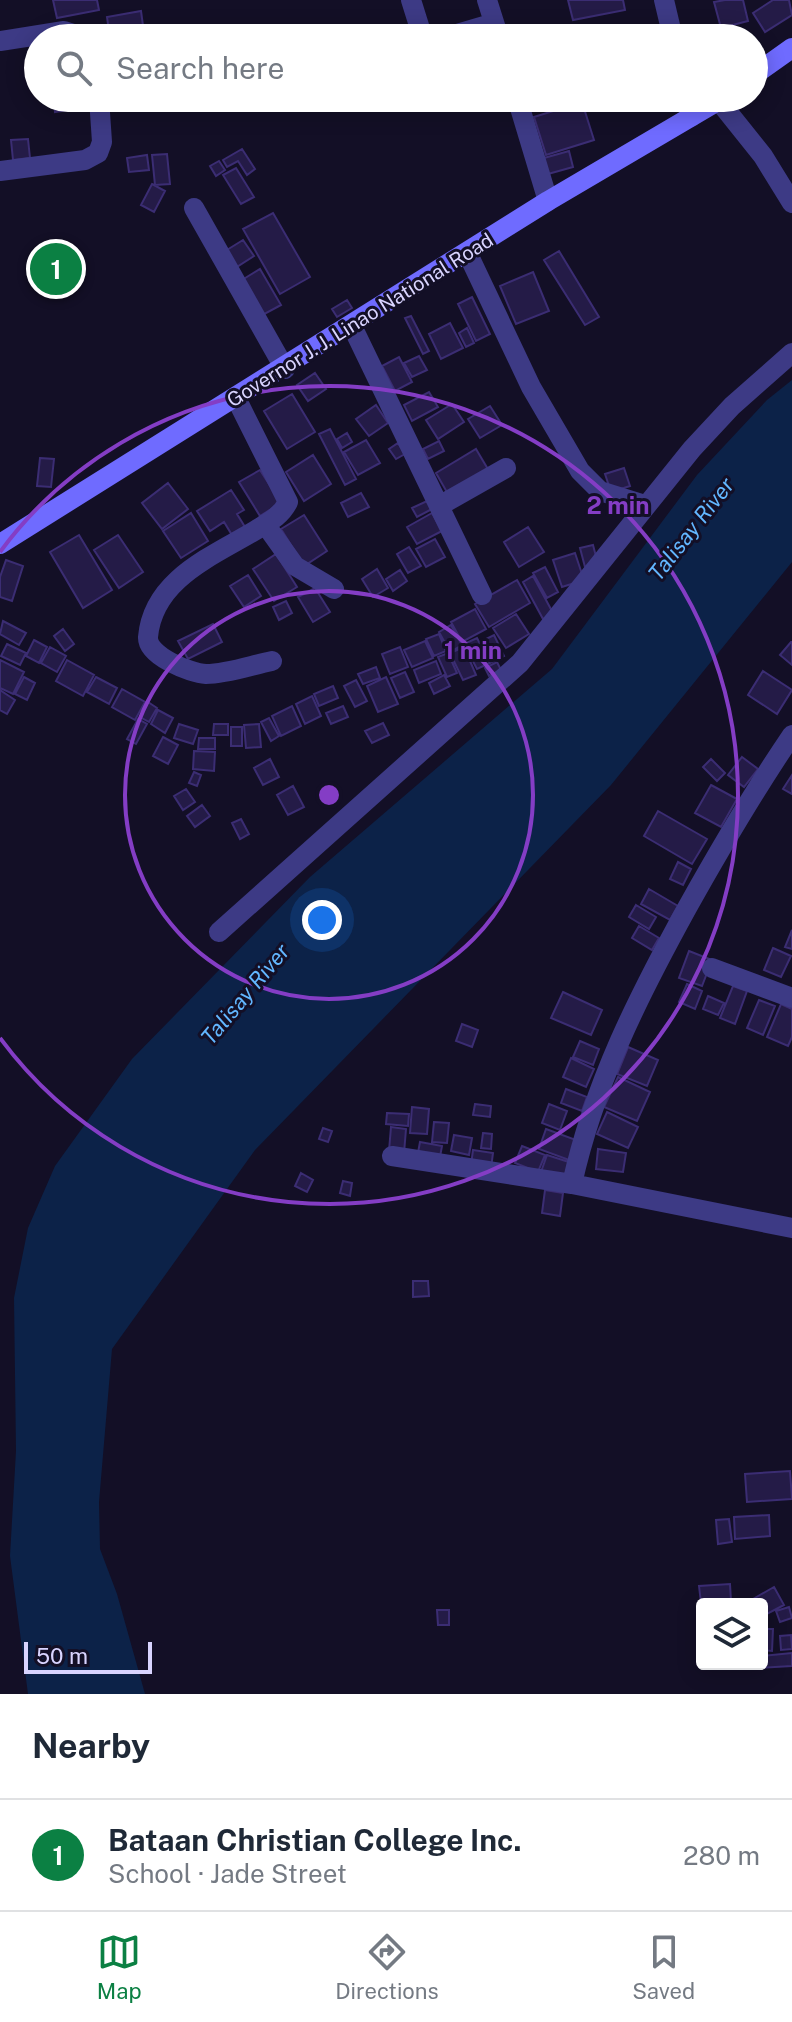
<!DOCTYPE html>
<html lang="en">
<head>
<meta charset="utf-8">
<style>
	body { margin:0; font-family:"Public Sans",sans-serif; background:#f6f6f7; color:#1f2937 }
	.controls { position:absolute; right:24px; bottom:24px; display:grid; overflow:hidden; border-radius:8px; box-shadow:0 4px 20px #0003 }
	.controls button { width:72px; height:72px; display:grid; place-items:center; padding:0; border:0; border-bottom:2px solid #e0e1e3; background:#fff; color:#1f2937; font:40px sans-serif }
	.scale { position:absolute; left:24px; bottom:20px; width:128px; box-sizing:border-box; padding-left:8px; border:4px solid #d9d4ff; border-top:0; font-size:22px; line-height:28px; white-space:nowrap; color:#d9d4ff; -webkit-text-stroke:6px #130f26; paint-order:stroke }
	.you { position:absolute; left:322px; top:920px; width:28px; height:28px; margin:-20px; border:6px solid #fff; border-radius:50%; background:#1a73e8; box-shadow:0 0 0 12px #1a73e833 }
	.badge { display:grid; place-items:center; width:52px; height:52px; border-radius:50%; background:#0b8043; color:#fff; font-size:26px; font-weight:700 }
	.pin { position:absolute; translate:-50% -50%; border:4px solid #fff; box-shadow:0 2px 8px #0006 }
	.list { margin:0; padding:0; list-style:none }
	h2 { display:flex; justify-content:space-between; align-items:center; height:104px; margin:0; padding:0 32px; font-size:34px }
	h2 small { font-size:26px; font-weight:400; color:#747a83 }
	.list li { display:grid; grid-template-columns:52px 1fr auto; gap:24px; align-items:center; box-sizing:border-box; height:112px; padding:0 32px; border-top:2px solid #e0e1e3 }
	.list b { display:block; font-size:30px; white-space:nowrap }
	.list p { margin:0; font-size:26px; white-space:nowrap; color:#747a83 }
	.list em { font-size:26px; font-style:normal; color:#747a83 }
	.icon { flex:none; width:44px; height:44px; fill:none; stroke:currentColor; stroke-width:2; stroke-linecap:round; stroke-linejoin:round }
	.map { position:relative; flex:none; width:792px; height:1694px; overflow:hidden }
	.search { position:absolute; background:#fff; box-shadow:0 4px 20px #0003; left:24px; right:24px; top:24px; height:88px; display:flex; align-items:center; gap:20px; box-sizing:border-box; padding:0 28px; border-radius:44px; color:#747a83; font-size:30px }
	.sheet { height:216px; background:#fff }
	nav { display:flex; justify-content:space-around; align-items:center; box-sizing:border-box; height:112px; border-top:2px solid #e0e1e3; background:#fff; font-size:22px; color:#747a83 }
	nav a { display:grid; justify-items:center; gap:4px }
	nav .on { color:#0b8043 }
	.map>svg:first-child { display:block }
	.water { fill:#0c2248 }
	.building { fill:#241b47; stroke:#3b2d73; stroke-width:2 }
	.lines { fill:none; stroke-linecap:round; stroke-linejoin:round }
	.minor { stroke:#3d3a85; stroke-width:20 }
	.secondary { stroke:#6f6bff; stroke-width:20 }
	.ring { fill:none; stroke:#843dc5; stroke-width:4 }
	.labels { text-anchor:middle; dominant-baseline:central; stroke-width:6; stroke-linejoin:round; paint-order:stroke }
	.street-label { font-size:20px; fill:#d9d4ff; stroke:#130f26 }
	.water-label { font-size:22px; font-style:italic; fill:#62b6ff; stroke:#130f26 }
	.centre { fill:#843dc5; stroke:#130f26; stroke-width:4 }
	.ring-label { font-size:24px; text-anchor:middle; font-weight:bold; fill:#843dc5; stroke:#130f26; stroke-width:6; stroke-linejoin:round; paint-order:stroke }
</style>
</head>
<body>
<div class="map">
<svg width="792" height="1694" viewBox="0 0 792 1694">
	<rect width="100%" height="100%" fill="#130f26"/>
	<!-- water -->
	<path class="water" d="M792,380V562L611,785L255,1150L112,1349L99,1502L100,1549L117,1594L145,1694H28L10,1556L16,1451L14,1298L28,1228L55,1166L132,1059L310,877L552,669L697,475L767,400Z"/>
	<!-- building -->
	<path class="building" d="M53,0H97L99,10L57,18Z
		M568,0H623L625,10L573,20Z
		M725,0H743L748,21L721,28L714,2Z
		M773,0H789L792,15L765,32L753,13Z
		M141,11L144,33L110,38L107,17Z
		M608,26L611,38H583L582,32Z
		M646,28L647,38H626L625,30Z
		M54,98H73L75,109L55,112Z
		M650,98H666L668,107L653,110Z
		M582,102L594,140L546,155L534,117Z
		M28,139L30,158L13,160L11,140Z
		M242,149L255,169L247,175L238,161L227,167L223,160Z
		M569,151L573,167L548,174L544,158Z
		M167,154L170,184L155,185L152,155Z
		M147,155L149,170L129,172L127,158Z
		M219,161L225,170L216,176L210,166Z
		M236,168L254,197L241,204L223,175Z
		M152,184L165,191L154,212L141,205Z
		M273,213L310,277L280,294L243,229Z
		M243,240L254,256L232,270L222,253Z
		M559,251L599,317L585,325L544,260Z
		M260,269L281,305L257,318L237,283Z
		M533,272L549,311L516,324L500,286Z
		M472,297L490,334L476,341L458,304Z
		M347,300L352,308L337,317L332,309Z
		M411,316L429,351L423,354L405,318Z
		M450,323L463,348L441,359L429,334Z
		M467,328L474,343L466,347L459,333Z
		M419,356L427,370L412,377L404,363Z
		M399,357L412,382L395,391L382,366Z
		M315,373L326,389L308,401L297,385Z
		M429,392L438,407L412,421L404,405Z
		M292,394L315,432L287,449L264,411Z
		M452,404L464,422L438,439L426,420Z
		M376,405L388,423L369,436L356,419Z
		M490,406L502,425L480,438L468,419Z
		M330,429L356,479L345,485L319,434Z
		M347,433L352,442L342,448L337,439Z
		M366,440L380,463L358,475L344,452Z
		M439,441L444,451L428,459L423,449Z
		M398,443L405,454L396,459L389,449Z
		M476,449L489,471L448,494L436,473Z
		M313,455L331,484L304,501L286,472Z
		M40,458L54,459L51,487L37,486Z
		M624,468L630,486L611,492L605,474Z
		M260,470L281,503L260,516L239,482Z
		M168,483L188,509L162,529L142,503Z
		M231,490L244,510L237,514L245,527L232,535L224,522L210,531L197,511Z
		M361,493L369,507L348,517L341,503Z
		M427,501L432,509L417,517L412,508Z
		M191,513L208,541L181,558L163,531Z
		M432,513L442,531L417,544L407,527Z
		M304,515L327,551L304,566L281,529Z
		M528,527L544,552L519,567L504,542Z
		M79,535L112,590L83,608L50,552Z
		M118,535L143,572L119,588L94,550Z
		M435,539L445,557L426,567L416,549Z
		M593,545L598,564L585,567L580,548Z
		M409,547L421,566L408,573L397,554Z
		M575,553L584,580L562,587L553,560Z
		M276,554L297,587L274,601L253,569Z
		M6,560L23,566L12,601L0,597V577Z
		M545,567L558,592L547,598L533,573Z
		M377,569L388,588L373,597L362,579Z
		M400,570L407,581L393,591L386,579Z
		M248,575L261,596L244,607L230,586Z
		M533,576L553,613L543,619L523,582Z
		M517,580L530,603L489,627L475,604Z
		M315,588L330,612L313,622L298,597Z
		M286,601L292,613L279,620L273,607Z
		M475,609L486,629L462,642L451,622Z
		M516,614L529,634L506,648L493,628Z
		M3,621L26,633L19,645L0,634Z
		M213,624L222,642L188,659L178,641Z
		M451,625L462,645L450,652L439,632Z
		M63,629L74,644L65,651L54,636Z
		M439,634L446,651L434,656L426,639Z
		M494,635L504,656L492,662L482,641Z
		M477,638L490,663L477,669L464,644Z
		M34,640L47,647L39,663L26,656Z
		M425,641L433,658L412,667L404,650Z
		M791,642H792V665L780,655Z
		M7,644L26,653L20,665L1,656Z
		M50,647L66,656L57,672L41,663Z
		M400,647L408,667L390,674L382,654Z
		M464,647L476,675L463,680L450,653Z
		M448,653L457,673L447,677L438,657Z
		M0,660L24,672L13,694L0,688Z
		M67,660L94,675L83,696L56,681Z
		M436,661L441,674L419,683L414,670Z
		M497,662L501,670L489,676L485,668Z
		M376,667L380,678L363,684L358,674Z
		M763,671L792,690L777,714L748,695Z
		M405,672L414,692L400,698L391,678Z
		M444,675L450,686L434,694L429,683Z
		M24,677L35,683L27,700L15,694Z
		M96,677L117,688L109,704L87,692Z
		M386,677L398,704L378,712L367,686Z
		M356,680L367,701L355,707L344,686Z
		M333,686L338,698L319,706L314,694Z
		M122,689L145,702L135,720L112,707Z
		M0,690L15,700L7,714L0,710Z
		M312,696L321,716L305,724L296,704Z
		M148,702L157,708L149,722L140,717Z
		M292,706L301,726L281,736L272,716Z
		M343,706L348,717L331,724L326,713Z
		M158,710L173,718L165,733L151,724Z
		M269,718L279,736L271,741L261,722Z
		M138,719L147,724L136,744L127,739Z
		M383,723L389,735L372,743L365,731Z
		M179,724L198,730L193,744L174,738Z
		M214,724H228V735H213Z
		M259,724L261,747L246,748L244,725Z
		M231,727H242V746H231Z
		M163,737L178,745L168,764L153,756Z
		M199,738H215V749H198Z
		M194,751L215,752L214,771L193,769Z
		M742,757L758,769L744,787L728,775Z
		M270,759L279,777L263,785L254,768Z
		M711,759L725,773L717,781L703,767Z
		M194,772L201,775L197,786L189,783Z
		M792,775V794L783,789Z
		M711,785L737,799L721,827L695,813Z
		M293,786L304,807L288,815L277,795Z
		M186,789L195,802L183,810L174,796Z
		M202,805L210,816L195,827L187,816Z
		M658,811L707,839L692,864L644,836Z
		M241,819L249,834L240,839L232,823Z
		M678,862L691,869L683,885L670,879Z
		M649,889L678,906L670,920L641,904Z
		M636,905L656,917L649,929L629,917Z
		M639,926L659,938L652,950L632,938Z
		M792,930V949L785,947Z
		M773,948L791,956L781,977L764,970Z
		M689,951L712,960L702,986L679,978Z
		M687,984L702,991L695,1009L679,1002Z
		M733,986L747,991L735,1024L720,1018Z
		M563,992L602,1010L591,1035L551,1018Z
		M708,996L724,1003L718,1015L703,1009Z
		M759,1000L775,1006L763,1035L747,1028Z
		M781,1004L792,1009V1037L788,1046L767,1037Z
		M462,1024L478,1030L472,1047L456,1041Z
		M580,1041L599,1049L593,1065L573,1057Z
		M628,1047L658,1060L647,1086L617,1074Z
		M571,1058L594,1069L586,1087L563,1077Z
		M618,1077L650,1092L637,1121L604,1107Z
		M566,1089L587,1097L582,1111L561,1103Z
		M475,1104L491,1106L490,1117L473,1115Z
		M549,1104L567,1111L560,1130L542,1123Z
		M412,1107L429,1109L427,1134L410,1133Z
		M607,1112L638,1127L628,1148L597,1134Z
		M387,1113L409,1114L408,1126L386,1124Z
		M434,1122L449,1123L447,1143L432,1142Z
		M391,1127L406,1129L404,1153L389,1151Z
		M323,1128L332,1131L328,1142L319,1139Z
		M546,1129L576,1140L569,1160L539,1149Z
		M483,1133L492,1134L491,1149L481,1148Z
		M454,1135L472,1138L469,1155L451,1151Z
		M420,1142L442,1146L439,1162L417,1158Z
		M522,1146L545,1155L538,1172L515,1163Z
		M598,1149L626,1153L623,1172L596,1169Z
		M473,1150L493,1153L491,1168L471,1165Z
		M547,1155L575,1164L569,1182L541,1172Z
		M301,1173L313,1180L307,1192L295,1186Z
		M343,1181L352,1183L350,1196L340,1193Z
		M545,1190L563,1193L560,1216L542,1213Z
		M413,1281H428L429,1296L413,1297Z
		M790,1471L792,1499L747,1502L745,1474Z
		M769,1515L770,1536L735,1539L734,1517Z
		M729,1519L732,1542L718,1544L716,1520Z
		M730,1584L731,1601L701,1603L699,1586Z
		M774,1587L784,1605L763,1616L762,1604H756L753,1599Z
		M789,1607L792,1618L780,1622L776,1611Z
		M437,1610H449V1625H438Z
		M762,1629H773L772,1651L762,1650Z
		M791,1635L792,1649L781,1650L780,1636Z
		M792,1653V1666L757,1668L756,1664H762V1656Z"/>
	<g class="lines">
		<!-- minor -->
		<path class="minor" d="M411,0L421,32L429,38
			M487,0L499,38
			M664,0L673,38
			M443,38L494,23
			M0,41L64,31L86,38
			M517,98L548,201
			M687,98L691,117
			M719,101L763,156L792,203
			M0,171L85,160L98,153L102,142L99,98
			M194,208L285,369
			M467,252L531,387L580,471L600,491L645,505
			M352,326L482,595
			M236,398L288,502C281,516 269,522 256,530C213,556 153,579 148,637C147,656 190,673 206,674C227,674 252,665 272,661
			M439,506L506,468
			M265,524L295,566L334,589
			M219,932L520,663L692,449L732,406L792,353
			M712,968L792,998
			M392,1156L572,1184L792,1228
			M572,1184C594,1084 638,997 687,908C720,849 754,791 792,735"/>
		<!-- secondary -->
		<path class="secondary" d="M754,75L792,48
			M0,544L548,201L723,98"/>
	</g>
	<!-- distance rings -->
	<g class="ring">
		<circle cx="329" cy="795" r="204"/>
		<path d="M0 552A409 409 0 1 1 0 1038"/>
	</g>
	<g class="labels">
		<!-- street labels -->
		<g class="street-label">
			<text transform="translate(360 320) rotate(-32)">Governor J. J. Linao National Road</text>
		</g>
		<!-- water labels -->
		<g class="water-label">
			<text transform="translate(691 529) rotate(-52)">Talisay River</text>
			<text transform="translate(245 994) rotate(-50)">Talisay River</text>
		</g>
	</g>
	<circle cx="329" cy="795" r="12" class="centre"/>
	<g class="ring-label">
		<text x="618" y="514">2 min</text>
		<text x="473" y="659">1 min</text>
	</g>
</svg>
<div class="controls">
<button><svg class="icon" aria-label="layers" viewBox="0 0 24 24"><path d="M12 4l9 5-9 5-9-5zM3 14l9 5 9-5"/></svg></button>
</div>
<div class="scale">50 m</div>
<div class="you"></div>
<div class="pin badge" style="left:56px;top:269px">1</div>
<div class="search"><svg class="icon" aria-label="search" viewBox="0 0 24 24"><circle cx="10" cy="10" r="6"/><path d="M15 15l6 6"/></svg>Search here</div>
</div>
<section class="sheet">
<h2>Nearby<small></small></h2>
<ul class="list">
<li><span class="badge">1</span><div><b>Bataan Christian College Inc.</b><p>School · Jade Street</p></div><em>280 m</em></li>
</ul>
</section>
<nav>
<a class="on"><svg class="icon" aria-label="map" viewBox="0 0 24 24"><path d="M3 6l6-2 6 2 6-2v14l-6 2-6-2-6 2zM9 4v14M15 6v14"/></svg>Map</a>
<a><svg class="icon" aria-label="directions" viewBox="0 0 24 24"><path d="M12 3l9 9-9 9-9-9zM9 14v-3h6M13 9l2 2-2 2"/></svg>Directions</a>
<a><svg class="icon" aria-label="saved" viewBox="0 0 24 24"><path d="M7 4h10v16l-5-4-5 4z"/></svg>Saved</a>
</nav>
</body>
</html>
